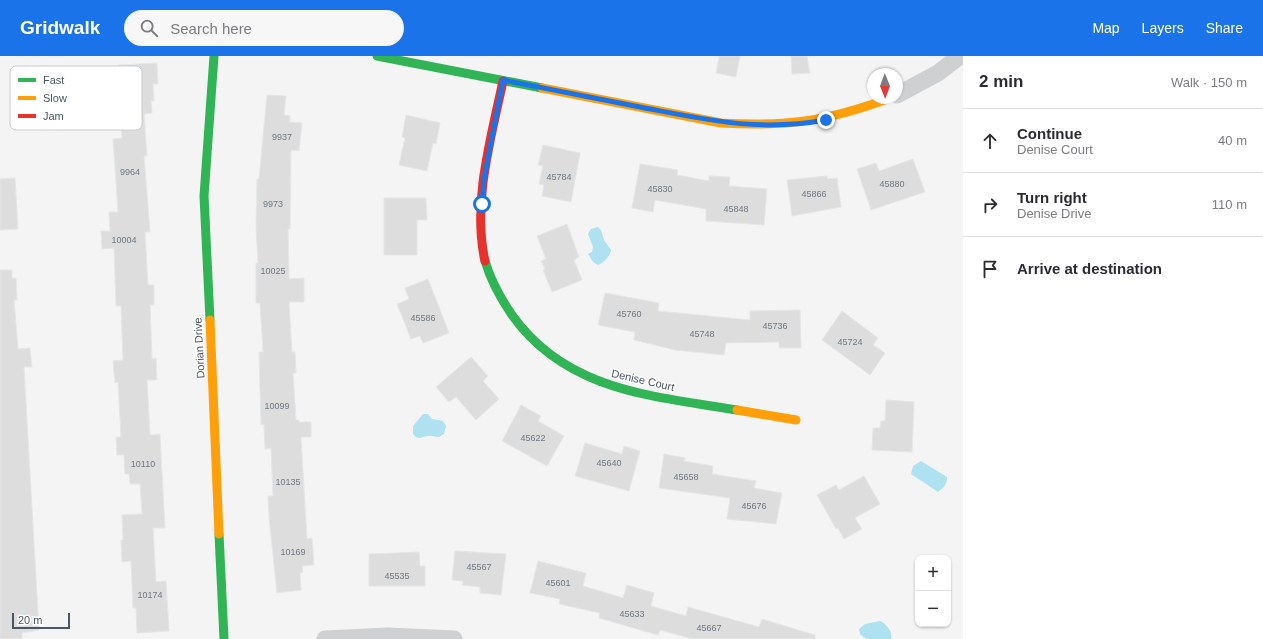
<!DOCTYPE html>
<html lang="en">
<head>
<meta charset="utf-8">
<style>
	body { margin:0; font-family:Arial,sans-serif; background:#f7f7f7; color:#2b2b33 }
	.controls { position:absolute; right:12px; bottom:12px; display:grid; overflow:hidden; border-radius:8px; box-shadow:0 1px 3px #0004 }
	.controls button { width:36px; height:36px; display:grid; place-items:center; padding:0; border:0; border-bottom:1px solid #e1e1e2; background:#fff; color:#2b2b33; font:20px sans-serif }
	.compass { position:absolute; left:867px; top:12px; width:36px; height:36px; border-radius:50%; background:#fff; box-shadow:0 1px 3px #0004; rotate:179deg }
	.scale { position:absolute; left:12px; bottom:10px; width:58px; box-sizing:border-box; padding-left:4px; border:2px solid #4a5661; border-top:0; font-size:11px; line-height:14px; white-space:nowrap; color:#4a5661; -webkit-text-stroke:3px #fff; paint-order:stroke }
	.stop { position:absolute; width:12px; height:12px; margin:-9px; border:3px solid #1a73e8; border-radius:50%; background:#fff }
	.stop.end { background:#1a73e8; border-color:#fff; box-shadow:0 1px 4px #0008 }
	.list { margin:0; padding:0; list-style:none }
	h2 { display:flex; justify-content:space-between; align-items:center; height:52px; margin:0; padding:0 16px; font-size:17px }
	h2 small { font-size:13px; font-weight:400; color:#7c7c81 }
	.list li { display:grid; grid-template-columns:26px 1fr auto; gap:12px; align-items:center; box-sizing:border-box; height:64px; padding:0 16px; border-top:1px solid #e1e1e2 }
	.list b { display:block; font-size:15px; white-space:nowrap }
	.list p { margin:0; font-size:13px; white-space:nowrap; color:#7c7c81 }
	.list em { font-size:13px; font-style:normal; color:#7c7c81 }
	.icon { flex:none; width:22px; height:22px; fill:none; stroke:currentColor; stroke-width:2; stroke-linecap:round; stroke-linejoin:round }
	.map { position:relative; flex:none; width:963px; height:583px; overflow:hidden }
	header { display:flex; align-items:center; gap:24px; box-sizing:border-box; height:56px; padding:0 20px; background:#1a73e8; color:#fff }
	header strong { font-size:19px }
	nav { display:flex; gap:22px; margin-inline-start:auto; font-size:14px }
	.search { width:280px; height:36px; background:#f7f7f7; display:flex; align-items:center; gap:10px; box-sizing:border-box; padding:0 14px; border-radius:22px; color:#7c7c81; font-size:15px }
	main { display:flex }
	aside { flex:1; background:#fff }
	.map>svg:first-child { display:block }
	.water { fill:#aee2f0 }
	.building { fill:#ddddde; stroke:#e5e6e7 }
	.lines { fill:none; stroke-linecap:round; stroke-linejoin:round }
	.street { stroke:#ced0d2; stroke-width:17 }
	.fast { stroke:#30b455; stroke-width:9 }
	.slow { stroke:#ff9f0a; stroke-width:9 }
	.jam { stroke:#e5322d; stroke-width:9 }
	.route { stroke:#1a73e8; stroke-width:5 }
	.labels { text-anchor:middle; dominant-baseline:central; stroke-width:3; stroke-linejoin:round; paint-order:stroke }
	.number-label { font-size:9px; fill:#707881 }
	.street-label { font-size:11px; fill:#4a5661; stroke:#fff }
	.key { fill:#fff; stroke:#c9ccd0; stroke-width:1 }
	.key-label { font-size:11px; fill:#4a5661 }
</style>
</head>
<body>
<header>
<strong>Gridwalk</strong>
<div class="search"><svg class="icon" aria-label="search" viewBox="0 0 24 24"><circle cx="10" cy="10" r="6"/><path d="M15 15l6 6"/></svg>Search here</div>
<nav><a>Map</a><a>Layers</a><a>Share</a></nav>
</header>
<main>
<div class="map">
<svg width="963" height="583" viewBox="0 0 963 583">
	<rect width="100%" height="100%" fill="#f4f4f4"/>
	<!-- water -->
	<path class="water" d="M598,171L601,174L604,184L611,194C610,200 604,207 598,209L593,206L588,198L592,196L593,191L588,178L591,173Z
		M423,358H428L432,363L443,365L446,370L444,378L439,381C435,381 432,379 428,380C420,381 419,385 413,378V370Z
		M921,405L947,421C947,429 944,431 938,436L911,418L913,410Z
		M880,565C886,567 893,576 891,583H866L860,578L859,573L865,568Z"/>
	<!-- building -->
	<path class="building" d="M719,0H740L736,21L716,17Z
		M791,0H807L810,17L792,18Z
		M157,7L158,28H153L154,45H151L152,57L144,58L147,100H144L150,176H145L148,229H154V249H150L152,303L156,302L157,324H147L150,379L160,378L165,472H153L156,526L166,525L169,575L137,577L136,552H133L131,505L122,506L121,484H123L122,459L142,458L140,428H130L129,418H125L124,399H117L116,381H121L118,326L115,327L113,305L123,304L121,250H116L114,192L102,193L101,175H110L109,156H118L113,83L122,82L119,9Z
		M267,39L286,40L284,59L290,60V66L302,67L299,95L291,94L290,173H288L289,223L304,222V246H289L292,296H295L296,317H293L296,364H299V366H311V381H301L307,483L312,482L314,509L302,510L303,516L300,517L301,534L277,537L269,461L268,440H273L271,392L265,393L264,368L261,369L259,296H263L260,247H256V207H258L256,172L257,123H259Z
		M406,59L440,67L436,88L433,87L427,115L399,109L405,82L402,81Z
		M543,89L580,97L571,146L542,140L544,129L539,128L543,110L538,109Z
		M913,103L925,136L871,154L857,113L876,107L879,115Z
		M640,108L678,114L677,119L709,125V120L730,121L729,130L767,133L764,169L706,165V153L655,144L653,156L632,152Z
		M827,120L828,123L837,122L841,151L792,160L787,124Z
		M15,122L18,173L0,174V123Z
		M384,142H426L427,164H417V199H384Z
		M567,168L579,201L574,204L582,224L552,236L543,214L545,213L541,205L546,203L537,180Z
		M0,214H12V222H16L17,244H14L18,293L30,292L32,311H24L39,574L22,577V583H0Z
		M428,223L449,277L423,287L420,280L411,283L397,248L409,243L405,232Z
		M605,237L659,247L658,255L750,264V255L800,254L801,292H779V286L726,287L724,299L675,294L634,284L635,276L598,269Z
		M842,255L878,282L873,289L885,297L870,319L822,284Z
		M471,301L488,320L483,325L499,343L476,364L456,341L449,346L436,331Z
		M886,344L914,346L912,396L872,394L873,372H880L881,365H885Z
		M521,349L541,360L538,365L564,380L547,410L502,385Z
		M585,387L622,398L624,390L640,395L629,435L575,420Z
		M664,398L685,402L684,405L713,410L712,418L756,425L754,432L782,437L776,468L727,463L730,442L659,432Z
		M864,420L880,448L855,462L862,473L844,483L838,472L836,473L817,439L836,429L839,434Z
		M455,495L506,498L501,539L480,537V531L462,529L463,525L452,524Z
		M419,496L420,510H425V530H369V498Z
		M538,505L586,517L583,530L623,542L627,529L654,537L651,550L686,560L688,551L759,571L762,563L815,579V583H692L660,574L658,579L599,562L600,557L559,548L560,543L530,537Z"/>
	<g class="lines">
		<!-- street -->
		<path class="street" d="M897,39L938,17L960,0
			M325,583L388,580L454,583"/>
		<!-- fast -->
		<path class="fast" d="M377,0L542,32
			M485,205C491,225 501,243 512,259C566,335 652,340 737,354
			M210,264L204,140L214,0
			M219,478L224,583"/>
		<!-- slow -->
		<path class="slow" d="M542,32L721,67C787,71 828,65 890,42
			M210,264L219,478
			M737,354L796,364"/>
		<!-- jam -->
		<path class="jam" d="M485,205C472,147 491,82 503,25"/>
	</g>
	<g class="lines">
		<!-- route -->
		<path class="route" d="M482,148L484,123L503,24C549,33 595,42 640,51C708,64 757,76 826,64"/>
	</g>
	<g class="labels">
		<!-- number labels -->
		<g class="number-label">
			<text x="282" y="81">9937</text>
			<text x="130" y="116">9964</text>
			<text x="559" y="121">45784</text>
			<text x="892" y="128">45880</text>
			<text x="660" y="133">45830</text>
			<text x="814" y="138">45866</text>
			<text x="273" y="148">9973</text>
			<text x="736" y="153">45848</text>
			<text x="124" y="184">10004</text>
			<text x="273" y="215">10025</text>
			<text x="629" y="258">45760</text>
			<text x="423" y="262">45586</text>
			<text x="775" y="270">45736</text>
			<text x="702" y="278">45748</text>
			<text x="850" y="286">45724</text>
			<text x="277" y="350">10099</text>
			<text x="533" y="382">45622</text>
			<text x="609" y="407">45640</text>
			<text x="143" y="408">10110</text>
			<text x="686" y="421">45658</text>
			<text x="288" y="426">10135</text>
			<text x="754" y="450">45676</text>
			<text x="293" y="496">10169</text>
			<text x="479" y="511">45567</text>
			<text x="397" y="520">45535</text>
			<text x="558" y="527">45601</text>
			<text x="150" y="539">10174</text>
			<text x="632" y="558">45633</text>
			<text x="709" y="572">45667</text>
		</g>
		<!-- street labels -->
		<g class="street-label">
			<text transform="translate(199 292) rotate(-93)">Dorian Drive</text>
			<text transform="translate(643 324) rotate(13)">Denise Court</text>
		</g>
	</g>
	<!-- legend -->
	<rect x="10" y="10" width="132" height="64" rx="6" class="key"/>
	<rect x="18" y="22" width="18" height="4" fill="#30b455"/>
	<rect x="18" y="40" width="18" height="4" fill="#ff9f0a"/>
	<rect x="18" y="58" width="18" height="4" fill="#e5322d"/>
	<g class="key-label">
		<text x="43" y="28">Fast</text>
		<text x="43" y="46">Slow</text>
		<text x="43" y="64">Jam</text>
	</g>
</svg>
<div class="controls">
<button>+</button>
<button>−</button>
</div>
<svg class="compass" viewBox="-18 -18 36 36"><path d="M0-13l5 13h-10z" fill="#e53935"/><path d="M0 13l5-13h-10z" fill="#7c7c81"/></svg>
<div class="scale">20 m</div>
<div class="stop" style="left:482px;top:148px"></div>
<div class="stop end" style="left:826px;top:64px"></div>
</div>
<aside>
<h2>2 min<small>Walk · 150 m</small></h2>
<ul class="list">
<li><svg class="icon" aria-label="ahead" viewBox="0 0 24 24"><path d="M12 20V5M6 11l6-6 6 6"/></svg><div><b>Continue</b><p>Denise Court</p></div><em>40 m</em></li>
<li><svg class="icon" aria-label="right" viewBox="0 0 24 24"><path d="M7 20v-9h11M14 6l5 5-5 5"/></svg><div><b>Turn right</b><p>Denise Drive</p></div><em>110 m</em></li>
<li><svg class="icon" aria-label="arrive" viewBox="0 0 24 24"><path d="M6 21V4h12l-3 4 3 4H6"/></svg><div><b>Arrive at destination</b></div></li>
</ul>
</aside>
</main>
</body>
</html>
